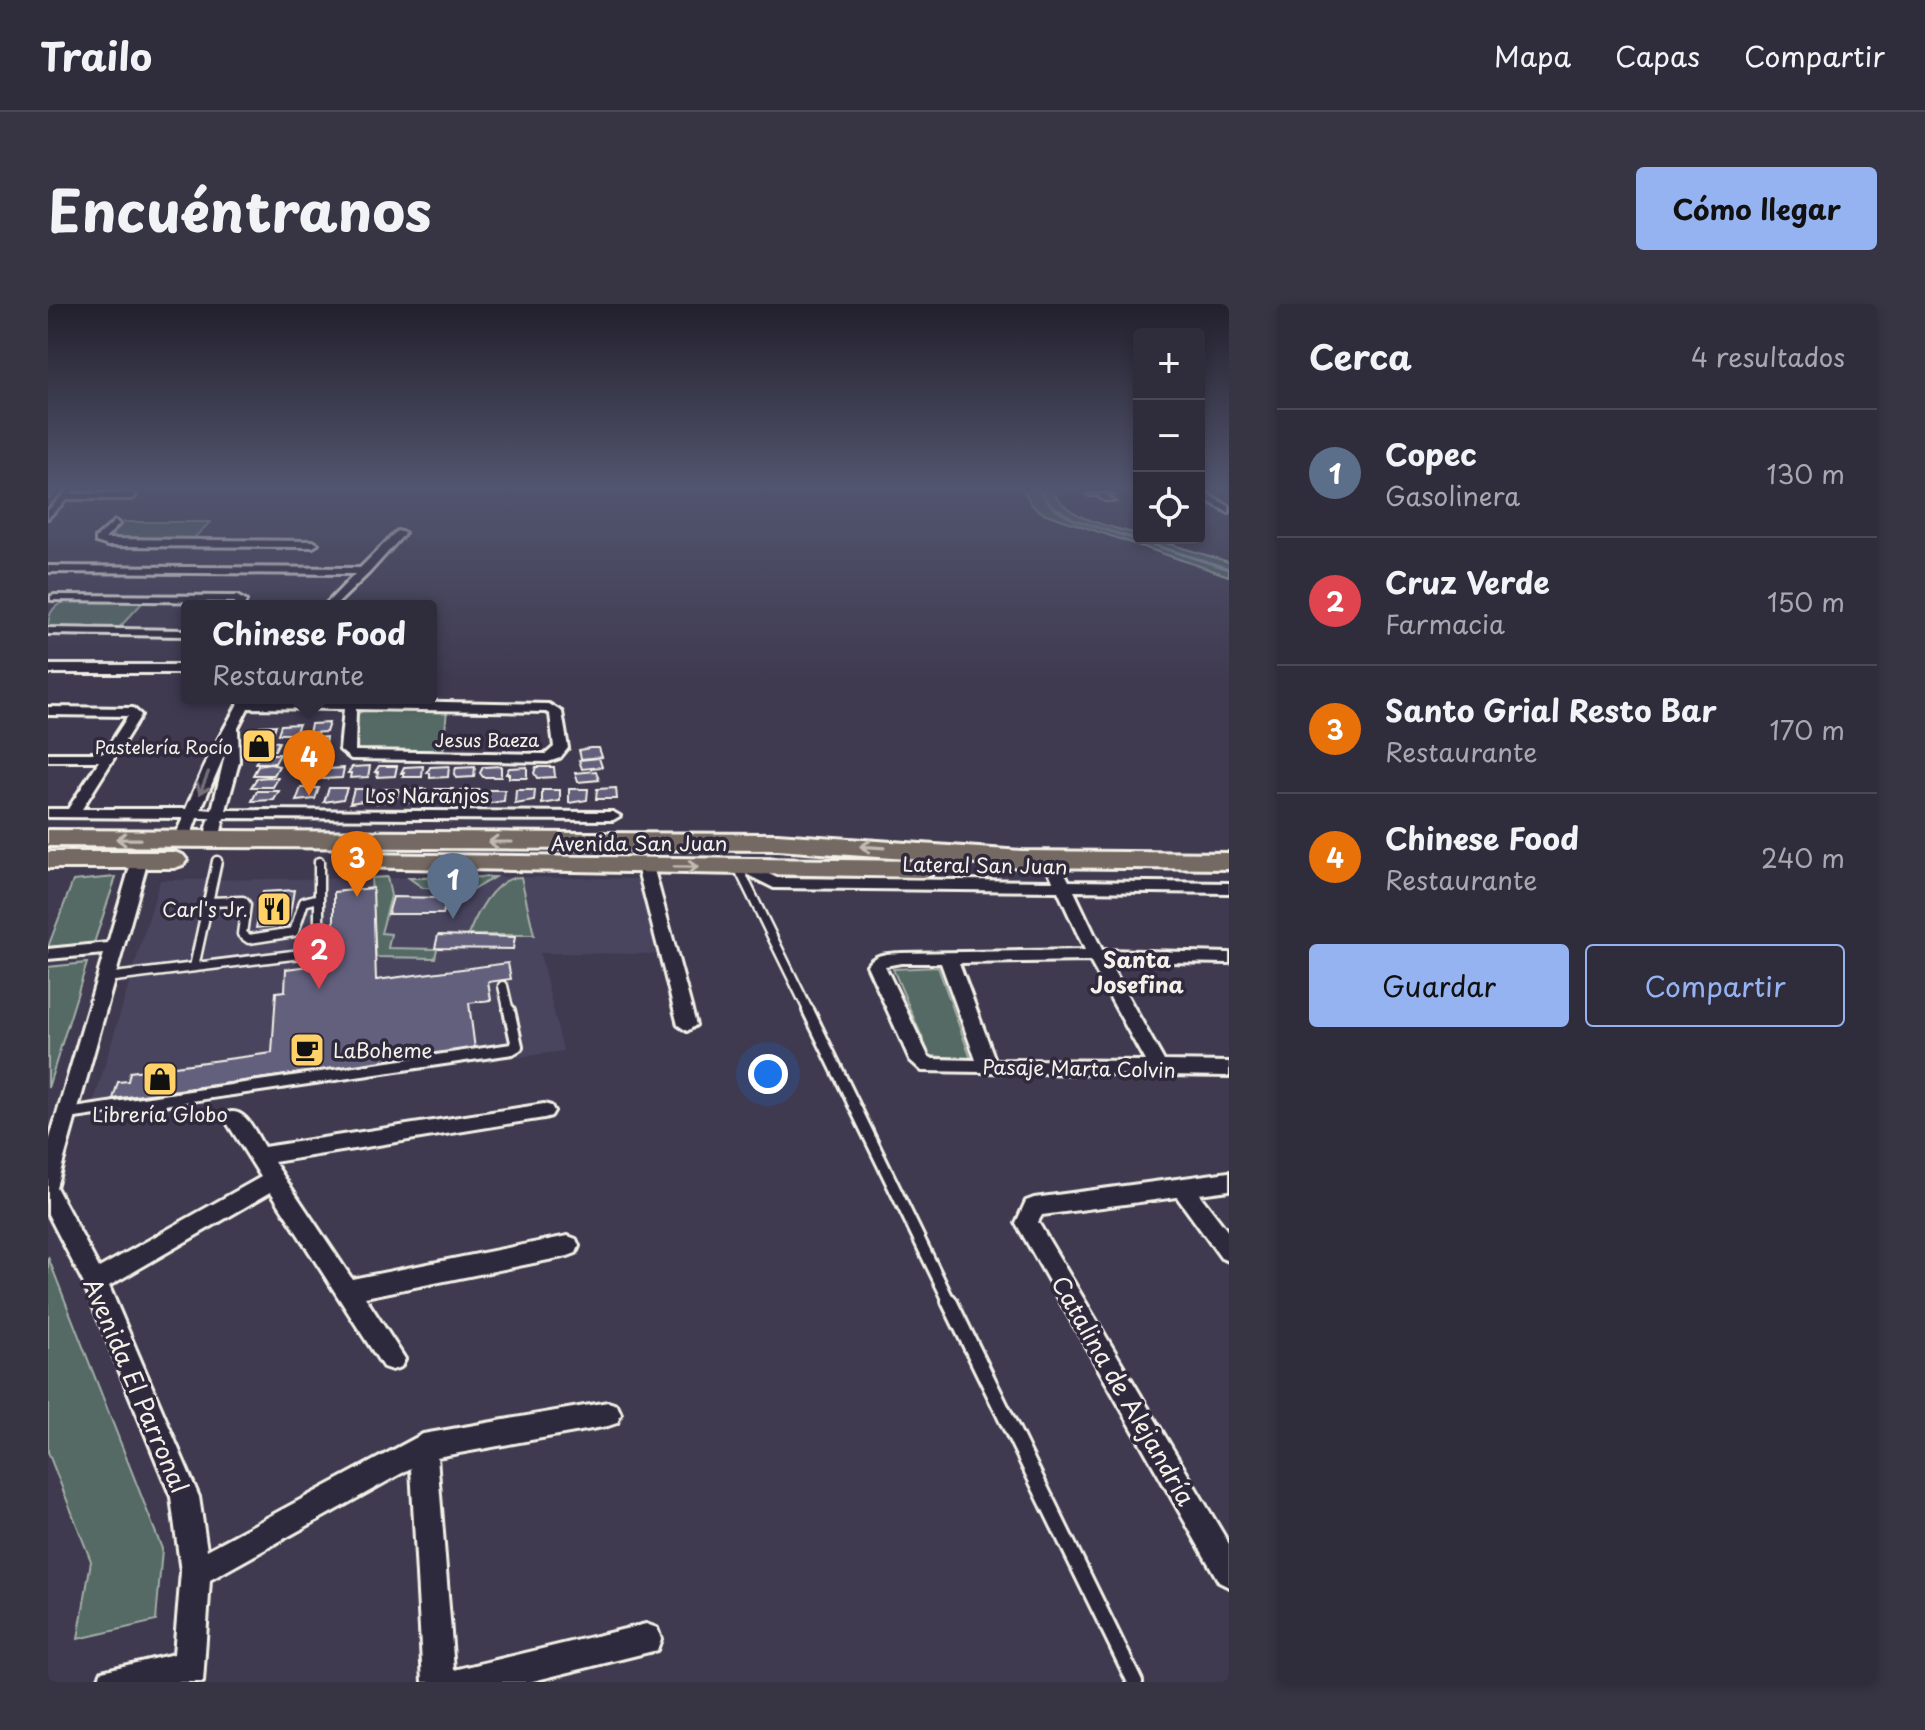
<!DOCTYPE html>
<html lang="es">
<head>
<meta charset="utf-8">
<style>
	body { margin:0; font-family:"Playpen Sans",sans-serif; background:#373443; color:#f1f3f6 }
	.controls { position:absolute; right:24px; top:24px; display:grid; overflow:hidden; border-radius:8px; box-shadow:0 4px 12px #0003 }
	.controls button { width:72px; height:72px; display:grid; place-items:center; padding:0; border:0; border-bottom:2px solid #4a4856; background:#2f2c3c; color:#f1f3f6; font:40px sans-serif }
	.you { position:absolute; left:720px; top:770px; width:28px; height:28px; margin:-20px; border:6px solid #fff; border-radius:50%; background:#1a73e8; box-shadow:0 0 0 12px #1a73e833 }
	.badge { display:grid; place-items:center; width:52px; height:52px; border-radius:50%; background:#95b2f1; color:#fff; font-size:26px; font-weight:700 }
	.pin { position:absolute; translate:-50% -66px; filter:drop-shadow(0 2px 4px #0008) }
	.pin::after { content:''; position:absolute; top:42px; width:28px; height:24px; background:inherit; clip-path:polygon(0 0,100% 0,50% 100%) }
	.popup { position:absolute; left:133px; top:296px; width:256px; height:104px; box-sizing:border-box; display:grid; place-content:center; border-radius:8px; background:#2f2c3c; filter:drop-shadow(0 2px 6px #0005); font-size:26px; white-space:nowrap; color:#a7a7af }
	.popup b { font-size:30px; color:#f1f3f6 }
	.popup::after { content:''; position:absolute; left:50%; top:100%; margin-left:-16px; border:16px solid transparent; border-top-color:#2f2c3c }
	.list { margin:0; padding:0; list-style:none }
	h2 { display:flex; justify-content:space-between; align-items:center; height:104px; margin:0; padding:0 32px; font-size:34px }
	h2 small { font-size:26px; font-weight:400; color:#a7a7af }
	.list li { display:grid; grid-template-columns:52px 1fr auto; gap:24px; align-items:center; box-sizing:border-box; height:128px; padding:0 32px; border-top:2px solid #4a4856 }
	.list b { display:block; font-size:30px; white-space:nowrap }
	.list p { margin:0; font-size:26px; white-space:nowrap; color:#a7a7af }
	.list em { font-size:26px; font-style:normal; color:#a7a7af }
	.actions { display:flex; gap:16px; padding:24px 32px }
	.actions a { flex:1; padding:18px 0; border:2px solid #95b2f1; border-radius:8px; text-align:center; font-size:28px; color:#95b2f1 }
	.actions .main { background:#95b2f1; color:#111 }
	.icon { flex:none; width:44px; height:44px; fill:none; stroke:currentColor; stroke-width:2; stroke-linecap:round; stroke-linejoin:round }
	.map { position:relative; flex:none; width:1181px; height:1378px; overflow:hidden; border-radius:8px }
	header { display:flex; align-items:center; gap:48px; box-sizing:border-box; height:112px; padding:0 40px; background:#2f2c3c; border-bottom:2px solid #4a4856 }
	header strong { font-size:38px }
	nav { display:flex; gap:44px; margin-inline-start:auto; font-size:28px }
	.intro { display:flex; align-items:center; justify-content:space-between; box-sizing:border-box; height:192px; padding:0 48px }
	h1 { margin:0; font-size:56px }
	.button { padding:20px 36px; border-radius:8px; background:#95b2f1; color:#111; font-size:28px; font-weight:700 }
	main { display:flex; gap:48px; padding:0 48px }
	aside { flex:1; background:#2f2c3c; border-radius:8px; box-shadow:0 4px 12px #0003 }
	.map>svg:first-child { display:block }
	.built { fill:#4a455e }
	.green { fill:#546a65; stroke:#a4aea6; stroke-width:2 }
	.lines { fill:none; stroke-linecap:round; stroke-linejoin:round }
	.stream { stroke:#949ea9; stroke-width:3 }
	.building { fill:#64607e; stroke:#f4f1e8; stroke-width:2 }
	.service-far2-casing { stroke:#f4f1e8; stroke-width:13 }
	.service-far1-casing { stroke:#f4f1e8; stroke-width:16 }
	.service-casing { stroke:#f4f1e8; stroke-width:20 }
	.minor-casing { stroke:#f4f1e8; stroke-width:6 }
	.primary-casing { stroke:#f4f1e8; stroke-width:6 }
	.service-far2 { stroke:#2f2a3d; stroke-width:8 }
	.service-far1 { stroke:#2f2a3d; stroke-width:10 }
	.service { stroke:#2f2a3d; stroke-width:14 }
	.minor { fill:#2f2a3d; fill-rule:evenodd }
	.primary { fill:#756964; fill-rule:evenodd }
	.oneway { stroke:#747079 }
	.oneway2 { stroke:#c1bbb3 }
	.labels { text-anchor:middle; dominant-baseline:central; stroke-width:7; stroke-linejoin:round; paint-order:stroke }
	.far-street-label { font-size:18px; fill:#f4f1e8; stroke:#2f2a3d }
	.far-poi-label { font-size:18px; fill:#f4f1e8; stroke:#2f2a3d; text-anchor:end }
	.street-label { font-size:20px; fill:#f4f1e8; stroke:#2f2a3d }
	.poi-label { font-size:20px; fill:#f4f1e8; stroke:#2f2a3d; text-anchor:end }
	.neighbourhood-label { font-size:22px; font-weight:bold; fill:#f4f1e8; stroke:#2f2a3d }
	.near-street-label { font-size:24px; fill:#f4f1e8; stroke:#2f2a3d }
</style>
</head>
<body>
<header>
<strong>Trailo</strong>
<nav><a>Mapa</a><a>Capas</a><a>Compartir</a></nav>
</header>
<div class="intro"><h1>Encuéntranos</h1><a class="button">Cómo llegar</a></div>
<main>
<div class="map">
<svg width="1181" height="1378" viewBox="0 0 1181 1378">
	<rect width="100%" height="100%" fill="#3f3a50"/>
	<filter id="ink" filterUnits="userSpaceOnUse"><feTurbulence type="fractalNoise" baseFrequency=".0125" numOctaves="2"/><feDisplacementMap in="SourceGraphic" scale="16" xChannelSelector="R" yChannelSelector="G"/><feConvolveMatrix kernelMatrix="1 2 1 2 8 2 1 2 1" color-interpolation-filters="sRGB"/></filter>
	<g filter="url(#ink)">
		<!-- built -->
		<path class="built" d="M473,573L593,575L611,650L492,649L515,747L41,814L112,576Z"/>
		<!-- green -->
		<path class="green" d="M973,182H1002C1017,216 1059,221 1091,231V234H1102L1181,258V272L995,209L984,201Z
			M76,218H162L142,238L59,236Z
			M96,297L70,325H0C0,312 3,302 17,298Z
			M399,405L395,449L315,448L309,444V411L314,407Z
			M68,573L46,639L0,643L25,577Z
			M339,573L343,592L333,629L343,630L340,644L389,645L387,654L328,653L323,574Z
			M447,573L426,585L375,584L361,574Z
			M473,573L486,631H420C429,609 446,573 473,573Z
			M39,659L0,784V663Z
			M890,663L923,755L882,752L845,665Z
			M0,953L114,1245L108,1317L30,1335L43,1257L0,1148Z"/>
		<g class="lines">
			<!-- stream -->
			<path class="stream" d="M988,182L1004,202L1027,216L1181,265
				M0,194L12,182"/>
		</g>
		<!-- building -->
		<path class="building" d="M1063,189L1067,192H1061L1068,198H1056L1050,194L1053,193H1041L1037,190Z
			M281,419L278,428L261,429L263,420Z
			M251,420L247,430H230L233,421Z
			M228,421L225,430L207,431L211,422Z
			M278,433L277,442L256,443L257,435Z
			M223,437L231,438L227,446H207L211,438Z
			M542,444H551L554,453L533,455L531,446Z
			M276,445L275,453L254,455L255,446Z
			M215,449L223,450H232L227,459H207Z
			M551,454L554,463L534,465L531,456Z
			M222,460L231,462L226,471H205L210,462Z
			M270,460L269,469L248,471L249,462Z
			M322,462L320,473L302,474L303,469H300L304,463Z
			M331,462H349L347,472L329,473L330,468H327Z
			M375,462L374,473H355L356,469H353L356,463Z
			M401,462L400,473L382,474V469H379L382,463Z
			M453,462V473H435L432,469L435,463Z
			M427,463L426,473L408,474L406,470L408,464Z
			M479,463V474H461V470H458L461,464Z
			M488,463H506L507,473L489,474L486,469Z
			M296,464L294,474L275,475L278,465Z
			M548,467L551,476L530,478L527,469Z
			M221,473L230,474L225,483H203L209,474Z
			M253,484H271L267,495L248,497Z
			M281,484H299L295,495L276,498Z
			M568,484L569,495H548L549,485Z
			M306,485H325L321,496L302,499Z
			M333,485H351L348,496L329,499Z
			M360,485H378L376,496L357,499Z
			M387,485H405L403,496L385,499Z
			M521,485H540L539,496L521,499Z
			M412,486H431L429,497L410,500Z
			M439,486H457L456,497L437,500Z
			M468,486H487L486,497L467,500Z
			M494,486H512V497L494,500Z
			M209,487H231L226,496L204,497Z
			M325,584L328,676L460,659L463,675L440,678L443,696L421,699L427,745L65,795L70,778L80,777L82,768L224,749L228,688L237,687L238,665L286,659V588Z
			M246,586L240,621L208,624L215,588Z
			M345,593L399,594L395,610H340Z
			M390,631L467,633L465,645L387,644Z"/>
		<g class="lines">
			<defs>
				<path id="service-far2" d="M690,563L761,708
					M159,598L195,597L198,601L194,630L201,635L246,628L256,598L271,594
					M146,663L169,557
					M58,674L261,649L271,642V558
					M455,682L461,708"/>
				<path id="service-far1" d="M760,706L902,999
					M20,810L464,745L469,742L461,706"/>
				<path id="service" d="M901,997L1087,1378"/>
				<path id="minor" d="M23,183L27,186L24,190L84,189L88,192L84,195H19L0,214V206Z
					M1151,186L1181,202V209L1151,192Z
					M67,217L71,220L57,235L265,237L270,240L265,243L60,242L48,238V234Z
					M349,227L357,229L321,269L287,302H276L307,270L0,268V262L312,264Z
					M7,291L189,292L198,297L196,302H186L187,298L3,296V292Z
					M0,324L139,326V332L0,330Z
					M0,361H139V369H0Z
					M193,394L501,400L514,408L520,444L512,454L500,458L303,455L292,446L296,405L200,404L190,424L191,458L178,506L565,508L572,512L565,516L176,514L171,536L163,541L155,536L162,514H149L141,536L133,541L125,536L135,514L0,513V505H20L51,457H0V449H56L80,412L0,411V403L85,404L93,411L34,505H138L158,458ZM308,405L498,408L502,410L506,443L498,450L307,447ZM178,447L164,506L153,505Z
					M92,551L100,556L8,883L51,964L213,873L176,814L179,809C198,803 207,829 216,843L496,800L503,802L506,807L503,812L496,814L226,858L304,975L520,932L528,935L531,942L528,949L520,952L317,993L357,1055L353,1063L344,1066L335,1063L223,888L61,982L151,1193L159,1246L375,1130L560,1098L569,1101L573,1110L569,1119L560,1122L389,1153L406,1366L598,1320L609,1324L613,1335L609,1346L481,1378H375L363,1164L162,1276L155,1378H49L54,1367L126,1350L133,1268L123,1193L36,980L0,910V841L56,650L0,655V645L60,639L84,556Z
					M597,557L605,562L648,721L639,727L630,721L589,562Z
					M696,558L729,574L1005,577L1000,566L1008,561L1014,563L1021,577L1181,579V589L1026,587L1054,646L1181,649V659L1060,657L1116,757L1181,758V772L874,767L862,756L819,661C828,649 839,650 853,649L1037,646L1010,587L726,584L690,566L688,563ZM1042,657L1097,757L947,756L911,659ZM853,659H893L928,756L885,755L880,752L837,662Z
					M1181,868V886L1151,890L1181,929V957L1173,954L1129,893L994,911L990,918L1181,1240V1283L1171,1278L968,919L978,897L986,894Z"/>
				<path id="primary" d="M0,526L729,530L974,547L1181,549V565L974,563L729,546L0,542Z
					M0,548H126L135,551L139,556L135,561L126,564H0Z
					M302,550L874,557L883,559L887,565L883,571L874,573L293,563L289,558L293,553Z"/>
			</defs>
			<!-- service-far2 casing -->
			<use href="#service-far2" class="service-far2-casing"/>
			<!-- service-far1 casing -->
			<use href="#service-far1" class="service-far1-casing"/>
			<!-- service casing -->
			<use href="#service" class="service-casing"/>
			<!-- minor casing -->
			<use href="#minor" class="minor-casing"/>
			<!-- primary casing -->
			<use href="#primary" class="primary-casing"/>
			<!-- service-far2 -->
			<use href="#service-far2" class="service-far2"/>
			<!-- service-far1 -->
			<use href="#service-far1" class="service-far1"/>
			<!-- service -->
			<use href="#service" class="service"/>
			<!-- minor -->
			<use href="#minor" class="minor"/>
			<!-- primary -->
			<use href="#primary" class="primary"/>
		</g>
		<!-- one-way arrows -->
		<defs><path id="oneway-shaft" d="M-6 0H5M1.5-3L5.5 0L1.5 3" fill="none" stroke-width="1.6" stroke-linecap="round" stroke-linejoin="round" transform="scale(2)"/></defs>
		<use class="oneway" href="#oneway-shaft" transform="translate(156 479) rotate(112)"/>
		<g class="oneway2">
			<use href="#oneway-shaft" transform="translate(80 535) rotate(-179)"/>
			<use href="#oneway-shaft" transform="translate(452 538) rotate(-180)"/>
			<use href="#oneway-shaft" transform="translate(824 543) rotate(-176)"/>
			<use href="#oneway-shaft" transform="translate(638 563) rotate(1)"/>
		</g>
	</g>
	<!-- sky -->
	<linearGradient id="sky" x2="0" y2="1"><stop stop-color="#23202c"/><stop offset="0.49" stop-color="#52556f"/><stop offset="1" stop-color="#52556f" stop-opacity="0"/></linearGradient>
	<rect width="1181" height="375" fill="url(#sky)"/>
	<!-- icons -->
	<defs>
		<symbol id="shop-square" viewBox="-11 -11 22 22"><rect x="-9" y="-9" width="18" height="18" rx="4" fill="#ffd166" stroke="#2f2a3d"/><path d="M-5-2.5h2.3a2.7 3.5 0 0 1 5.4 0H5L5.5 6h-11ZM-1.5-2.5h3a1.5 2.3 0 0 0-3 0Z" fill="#111"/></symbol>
		<symbol id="restaurant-square" viewBox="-11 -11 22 22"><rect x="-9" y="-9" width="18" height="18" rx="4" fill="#ffd166" stroke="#2f2a3d"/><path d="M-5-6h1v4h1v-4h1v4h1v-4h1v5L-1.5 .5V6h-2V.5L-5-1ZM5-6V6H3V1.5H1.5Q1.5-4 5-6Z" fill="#111"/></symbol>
		<symbol id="cafe-square" viewBox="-11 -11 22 22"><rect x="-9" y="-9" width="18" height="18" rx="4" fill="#ffd166" stroke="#2f2a3d"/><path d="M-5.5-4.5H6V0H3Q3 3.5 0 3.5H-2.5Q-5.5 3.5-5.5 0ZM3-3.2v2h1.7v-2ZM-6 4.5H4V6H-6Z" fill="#111"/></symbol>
	</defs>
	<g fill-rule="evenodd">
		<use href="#shop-square" x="191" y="422" width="40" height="40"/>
		<use href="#restaurant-square" x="206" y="585" width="40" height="40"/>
		<use href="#cafe-square" x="239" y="726" width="40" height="40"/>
		<use href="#shop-square" x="92" y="755" width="40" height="40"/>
	</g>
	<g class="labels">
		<!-- far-street labels -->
		<g class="far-street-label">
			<text x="439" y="435">Jesus Baeza</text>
		</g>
		<!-- far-poi labels -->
		<g class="far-poi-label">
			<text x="185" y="442">Pastelería Rocío</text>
		</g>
		<!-- street labels -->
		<g class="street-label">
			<text x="379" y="491">Los Naranjos</text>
			<text x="591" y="539">Avenida San Juan</text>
			<text transform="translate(937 561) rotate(1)">Lateral San Juan</text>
			<text transform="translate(1031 764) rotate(1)">Pasaje Marta Colvin</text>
		</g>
		<!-- poi labels -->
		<g class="poi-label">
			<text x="200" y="605">Carl's Jr.</text>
			<text x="285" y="746" text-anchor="start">LaBoheme</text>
			<text x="112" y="810" text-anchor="middle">Librería Globo</text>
		</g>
		<!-- neighbourhood labels -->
		<g class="neighbourhood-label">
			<text x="1089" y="654">Santa<tspan x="1089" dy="25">Josefina</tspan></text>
		</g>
		<!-- near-street labels -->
		<g class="near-street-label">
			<text transform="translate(89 1081) rotate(67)">Avenida El Parronal</text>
			<text transform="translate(1076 1086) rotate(60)">Catalina de Alejandría</text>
		</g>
	</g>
</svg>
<div class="controls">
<button>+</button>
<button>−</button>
<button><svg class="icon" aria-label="locate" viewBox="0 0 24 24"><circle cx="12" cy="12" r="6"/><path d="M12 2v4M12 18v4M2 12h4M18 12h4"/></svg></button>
</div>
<div class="you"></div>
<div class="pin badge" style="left:405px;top:615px;background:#5c6f8a">1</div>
<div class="pin badge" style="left:271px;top:685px;background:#e0444e">2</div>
<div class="pin badge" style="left:309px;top:593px;background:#e8710a">3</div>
<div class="pin badge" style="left:261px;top:492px;background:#e8710a">4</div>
<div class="popup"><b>Chinese Food</b>Restaurante</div>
</div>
<aside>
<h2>Cerca<small>4 resultados</small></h2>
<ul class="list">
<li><span class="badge" style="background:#5c6f8a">1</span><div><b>Copec</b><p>Gasolinera</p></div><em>130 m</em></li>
<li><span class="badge" style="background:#e0444e">2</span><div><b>Cruz Verde</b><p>Farmacia</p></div><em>150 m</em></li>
<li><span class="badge" style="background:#e8710a">3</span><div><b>Santo Grial Resto Bar</b><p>Restaurante</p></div><em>170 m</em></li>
<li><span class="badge" style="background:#e8710a">4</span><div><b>Chinese Food</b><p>Restaurante</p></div><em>240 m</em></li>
</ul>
<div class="actions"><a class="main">Guardar</a><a>Compartir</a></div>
</aside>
</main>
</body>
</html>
